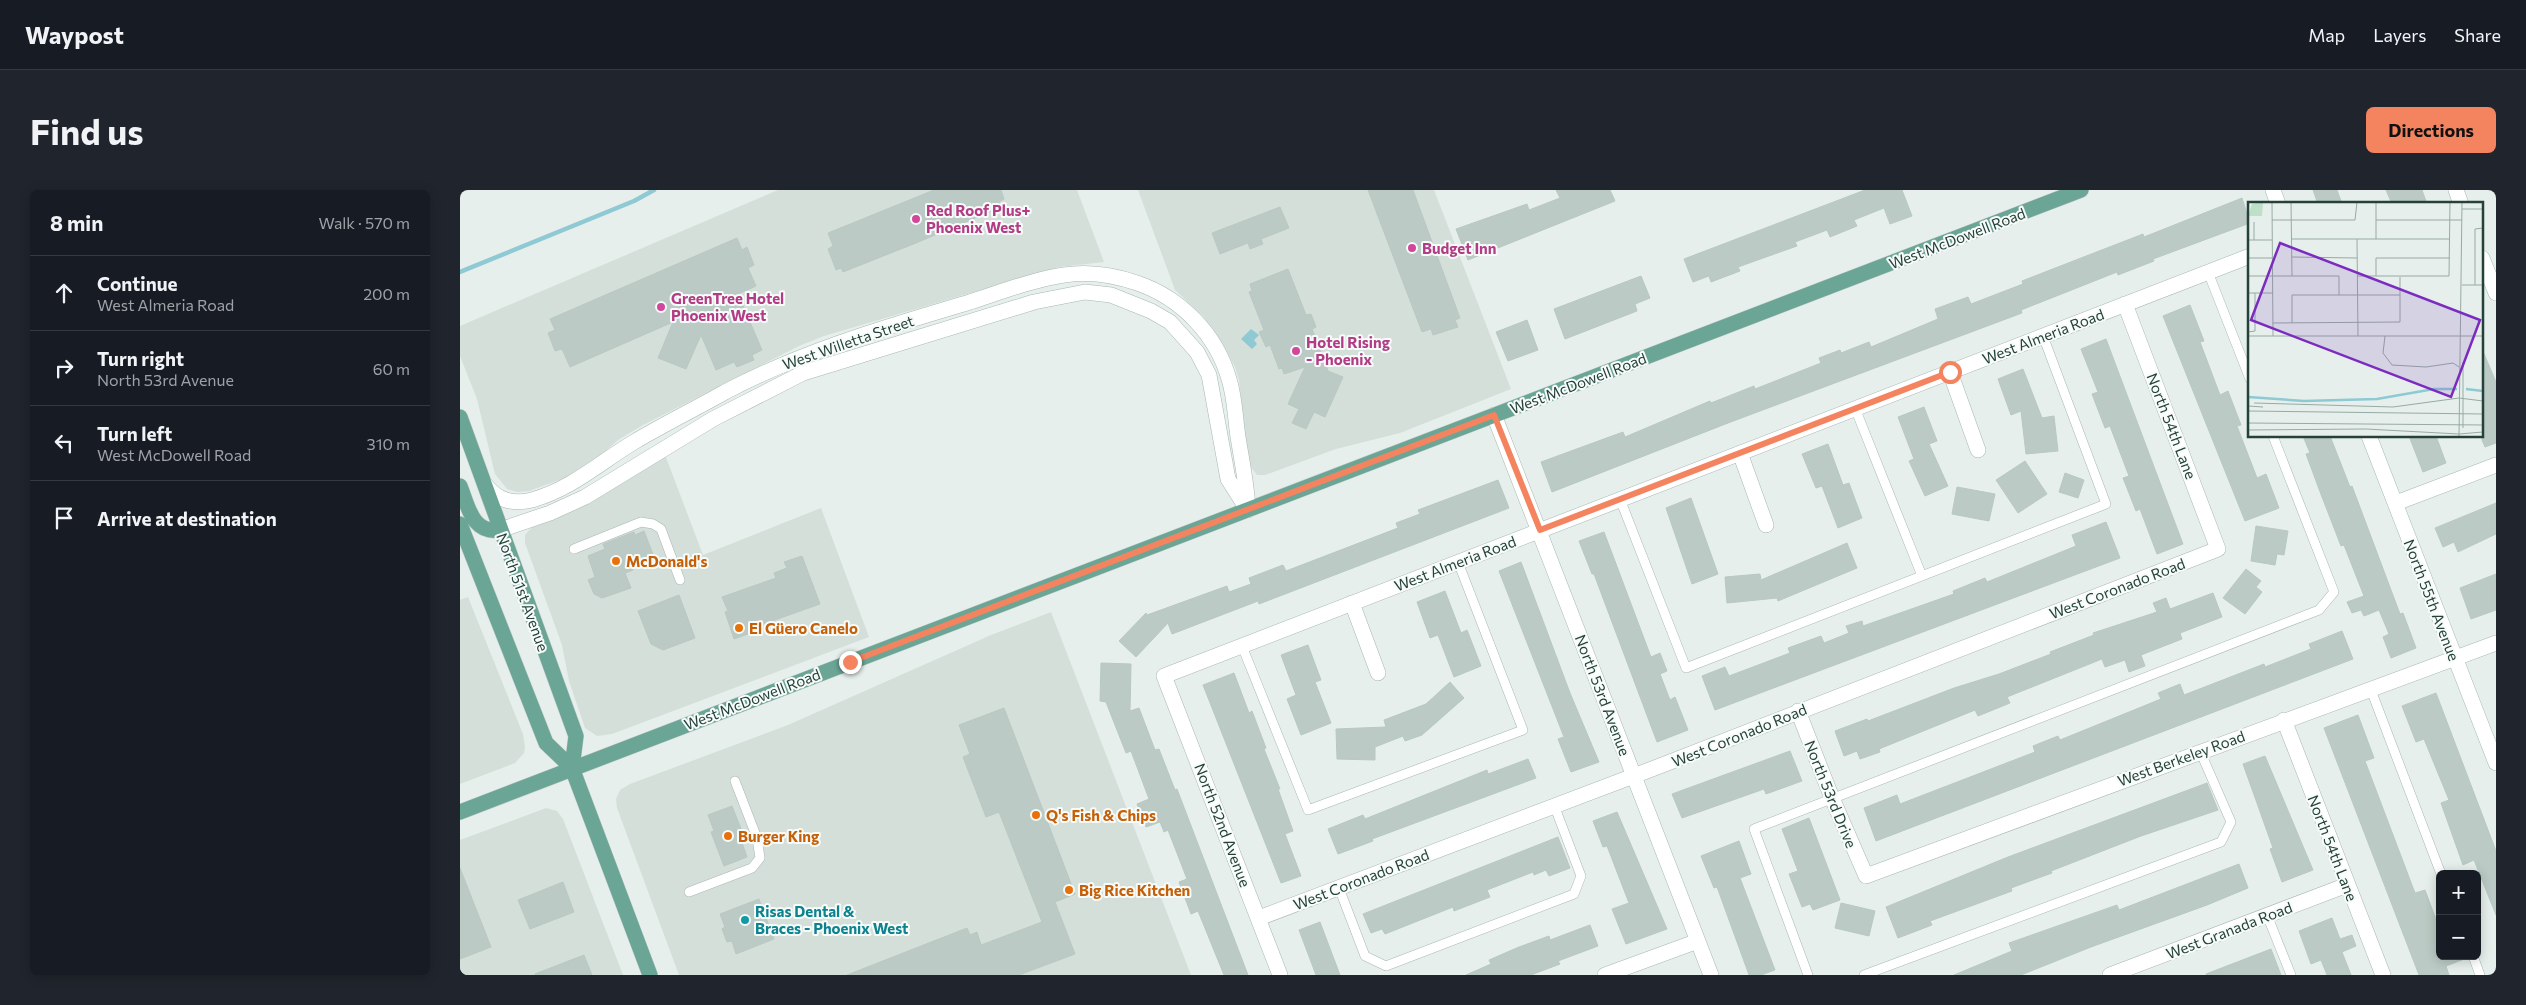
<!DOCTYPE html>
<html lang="en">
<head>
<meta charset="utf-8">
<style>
	body { margin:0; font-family:Commissioner,sans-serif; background:#20242c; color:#f1f3f6 }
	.controls { position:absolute; right:15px; bottom:15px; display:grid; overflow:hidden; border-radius:8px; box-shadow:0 2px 12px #0003 }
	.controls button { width:45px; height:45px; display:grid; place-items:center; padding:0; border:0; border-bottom:1px solid #363941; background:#171b24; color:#f1f3f6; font:25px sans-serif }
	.stop { position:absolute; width:15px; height:15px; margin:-11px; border:4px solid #f4845f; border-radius:50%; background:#fff }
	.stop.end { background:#f4845f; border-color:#fff; box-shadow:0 1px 5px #0008 }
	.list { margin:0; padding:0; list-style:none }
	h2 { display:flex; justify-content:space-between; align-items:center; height:65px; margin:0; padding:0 20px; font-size:21px }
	h2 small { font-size:16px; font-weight:400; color:#9ea1a6 }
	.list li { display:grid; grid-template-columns:32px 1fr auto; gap:15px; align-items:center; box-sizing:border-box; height:75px; padding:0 20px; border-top:1px solid #363941 }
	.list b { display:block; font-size:19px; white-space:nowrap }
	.list p { margin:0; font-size:16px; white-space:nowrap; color:#9ea1a6 }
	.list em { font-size:16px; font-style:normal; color:#9ea1a6 }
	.icon { flex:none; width:28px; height:28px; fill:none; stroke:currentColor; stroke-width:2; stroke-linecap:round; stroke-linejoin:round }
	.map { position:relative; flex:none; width:2036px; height:785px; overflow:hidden; border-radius:8px }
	header { display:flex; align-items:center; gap:30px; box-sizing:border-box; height:70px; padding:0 25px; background:#171b24; border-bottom:1px solid #363941 }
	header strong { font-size:24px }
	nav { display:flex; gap:28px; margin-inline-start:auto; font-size:18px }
	.intro { display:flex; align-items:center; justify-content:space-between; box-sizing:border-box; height:120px; padding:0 30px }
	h1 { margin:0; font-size:35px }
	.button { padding:12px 22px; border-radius:8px; background:#f4845f; color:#111; font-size:18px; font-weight:700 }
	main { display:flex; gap:30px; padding:0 30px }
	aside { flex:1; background:#171b24; border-radius:8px; box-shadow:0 2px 12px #0003 }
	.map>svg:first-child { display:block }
	.built { fill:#d4dfda }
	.water { fill:#8ec9d4 }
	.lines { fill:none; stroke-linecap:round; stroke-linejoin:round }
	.stream { stroke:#8ec9d4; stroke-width:4.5 }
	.building { fill:#bbcac4; stroke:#b8c9c2 }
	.lane-casing { stroke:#a8b8b2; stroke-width:10 }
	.street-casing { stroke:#a8b8b2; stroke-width:16 }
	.secondary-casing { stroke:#a4bbb3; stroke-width:16 }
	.primary-casing { stroke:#c2cac8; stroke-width:16 }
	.lane { stroke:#fff; stroke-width:9 }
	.street { stroke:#fff; stroke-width:15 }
	.secondary { stroke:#fff; stroke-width:15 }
	.primary { stroke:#6aa596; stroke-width:15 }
	.route { stroke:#f4845f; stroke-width:6 }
	.hotel-dot { fill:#d1479c; stroke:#f7fbf9; stroke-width:2 }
	.food-dot { fill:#e8710a; stroke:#f7fbf9; stroke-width:2 }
	.culture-dot { fill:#0f9aa8; stroke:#f7fbf9; stroke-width:2 }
	.labels { text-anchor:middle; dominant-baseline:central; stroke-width:4; stroke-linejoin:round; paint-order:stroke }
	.hotel-label { font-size:15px; font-weight:bold; fill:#b23c85; stroke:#f7fbf9; text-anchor:start }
	.street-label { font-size:15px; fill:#24423a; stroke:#f7fbf9 }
	.food-label { font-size:15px; font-weight:bold; fill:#c56008; stroke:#f7fbf9; text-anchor:start }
	.culture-label { font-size:15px; font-weight:bold; fill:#0d838f; stroke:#f7fbf9; text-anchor:start }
	.inset-river { fill:none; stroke:#8ec9d4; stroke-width:2.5 }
	.inset-road { fill:none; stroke:#98aaa4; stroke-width:1 }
	.view { fill:#7b2cbf; fill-opacity:0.15; stroke:#7b2cbf; stroke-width:2.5 }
	.inset-edge { fill:none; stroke:#24423a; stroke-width:2.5 }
</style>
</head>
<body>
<header>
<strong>Waypost</strong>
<nav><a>Map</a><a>Layers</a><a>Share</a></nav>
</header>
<div class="intro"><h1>Find us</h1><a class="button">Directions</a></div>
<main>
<aside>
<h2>8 min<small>Walk · 570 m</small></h2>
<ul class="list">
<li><svg class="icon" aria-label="ahead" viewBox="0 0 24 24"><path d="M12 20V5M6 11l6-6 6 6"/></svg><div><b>Continue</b><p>West Almeria Road</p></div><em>200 m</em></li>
<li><svg class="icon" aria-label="right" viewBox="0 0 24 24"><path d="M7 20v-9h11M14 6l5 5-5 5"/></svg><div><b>Turn right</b><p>North 53rd Avenue</p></div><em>60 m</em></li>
<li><svg class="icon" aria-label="left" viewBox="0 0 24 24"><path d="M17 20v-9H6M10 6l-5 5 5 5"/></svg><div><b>Turn left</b><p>West McDowell Road</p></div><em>310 m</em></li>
<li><svg class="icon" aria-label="arrive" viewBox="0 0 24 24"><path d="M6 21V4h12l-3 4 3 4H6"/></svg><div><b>Arrive at destination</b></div></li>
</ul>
</aside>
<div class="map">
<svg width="2036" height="785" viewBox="0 0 2036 785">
	<rect width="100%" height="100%" fill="#e6efeb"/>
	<!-- built -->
	<path class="built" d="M318,0H617L644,72L599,77L364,146L339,156L183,235L158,250L141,265L110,286L69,301L57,302L47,299L35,284L17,209L0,166V136Z
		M678,0H974L1051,199L940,243L876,259L805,285H797L788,273L779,190L775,177L759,149L743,126L715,100Z
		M204,262L243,365L361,318L409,447L152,544L137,546L125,538L109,491L102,455L65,353V345L72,337L143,305Z
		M8,407L63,544L65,557L64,563L55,573L0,594V410Z
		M591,422L731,785H219L157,618L156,609L160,600L170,594L328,535L531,445Z
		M86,618L97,621L103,629L163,785H0V650Z"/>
	<!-- water -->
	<path class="water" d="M791,139L799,145L794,150L797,154L792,159L781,149Z"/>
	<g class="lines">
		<!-- stream -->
		<path class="stream" d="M0,82L174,11L194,0"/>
	</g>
	<!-- building -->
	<path class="building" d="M474,0H541L544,9L539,12L541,17L456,53L383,82L381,78L376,80L368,59L373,56L368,43Z
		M908,0H953L1000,128L995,130L998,137L973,145L971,139L962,142Z
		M1096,0H1150L1155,11L1008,70L996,39L1067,14L1069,20L1100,8Z
		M1405,0H1442L1452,26L1430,34L1424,18L1394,30L1397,36L1370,47L1367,40L1335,52L1337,56L1278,77L1280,81L1251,92L1249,86L1233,92L1224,69Z
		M1853,0H1877L1882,14H1858Z
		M1926,0H1962L1967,14H1932Z
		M1782,8L1790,33L1693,69L1694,71L1658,85L1657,82L1561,120L1562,123L1268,233L1092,302L1081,272L1163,242L1165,247L1250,211L1251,213L1294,196L1295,199L1361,173L1359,168L1380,160L1381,163L1409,152L1411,157L1478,129L1475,119L1508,107L1511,114L1563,94L1562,91L1603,75L1683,44L1684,47Z
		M820,17L829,38L801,49L803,54L790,59L788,53L760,64L752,43Z
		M277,48L282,60L287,57L294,75L288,78L296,96L278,104L302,160L292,165L294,170L277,177L274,172L256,180L241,145L226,179L198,168L213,132L110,177L102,159L95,161L88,143L95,140L90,129Z
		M828,79L846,125L851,124L856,137L852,139L868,181L883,187L865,227L854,222L846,239L832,233L839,219L828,214L845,177L824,184L822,178L819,179L810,155L806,157L799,142L804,140L789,102L792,101L790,94Z
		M1181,86L1190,108L1175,114L1177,121L1105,149L1094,119Z
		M1730,115L1744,151L1740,152L1760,205L1768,201L1781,235L1777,236L1797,288L1806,284L1819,318L1785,331L1703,126Z
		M1067,130L1078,160L1048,171L1036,142Z
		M1646,149L1723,354L1697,364L1680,319L1676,321L1663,288L1669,286L1650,236L1645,238L1632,204L1638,202L1621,159Z
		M2022,159L2036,192V253L2025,257L2022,250Z
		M1563,179L1582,228L1594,226L1598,261L1566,264L1561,221L1551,225L1538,189Z
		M1464,217L1477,251L1469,254L1488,296L1465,306L1449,271L1454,269L1438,227Z
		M1843,246H1870L1890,297L1892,296L1940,424L1943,423L1956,458L1931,468L1923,447L1929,444L1919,420L1904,426L1901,420L1892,423L1887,412L1904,406L1884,355L1881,356L1862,307L1846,264L1850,263Z
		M1949,246H1976L1986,273L1963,282Z
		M1368,254L1383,295L1389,293L1402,328L1378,338L1362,296L1356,298L1342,264Z
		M1565,271L1587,304L1558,323L1536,290Z
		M1605,283L1624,290L1618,308L1599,302Z
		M1038,290L1049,318L799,414L798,411L712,444L708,433L676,467L659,451L686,423L687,425L767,396L769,402L791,394L789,388L823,375L826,381L938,338L936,333L960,324L958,320Z
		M1497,297L1535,304L1529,331L1492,324Z
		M1231,308L1258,384L1232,394L1206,318Z
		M2036,313V344L1998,362L1994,352L1983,357L1975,338Z
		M1646,332L1660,368L1255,520L1242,486L1265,477L1269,486L1330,463L1328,458L1361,446L1364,453L1389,443L1386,436L1402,431L1403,436L1494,404L1493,401L1525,388L1527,392L1616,356L1612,345Z
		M1796,336L1828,341L1824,365L1817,364L1815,375L1791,371Z
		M184,341L194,367L172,376L173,380L165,383L171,398L142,408L134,404L128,390L135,387L128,366L145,359L143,354L174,342L175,345Z
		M1144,342L1191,467L1200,463L1207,481L1200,484L1210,510L1215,507L1228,540L1197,552L1134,384H1132L1119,351Z
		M1387,353L1397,378L1318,411L1317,408L1267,413L1265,387L1300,384L1301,390Z
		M342,366L360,414L298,436L299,440L274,449L265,422L268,421L262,407L316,388L314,383L327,378L324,372Z
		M1061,372L1110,503L1139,572L1111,582L1098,549L1104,547L1039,381Z
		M1786,379L1801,391L1796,397L1802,402L1785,424L1763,408Z
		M2036,384V420L2011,429L2000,398Z
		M985,401L1001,443L1007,440L1021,476L994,487L978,445L970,448L957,412Z
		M1753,403L1762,427L1720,443L1722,449L1681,465L1685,476L1669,482L1665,470L1645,477L1642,469L1547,507L1550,513L1518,526L1515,520L1419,559L1420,562L1400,569L1397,561L1384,566L1375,541L1407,529L1408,531L1494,498L1539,484L1591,464L1590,462L1634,445L1633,443L1697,422L1693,413L1706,408L1710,419Z
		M219,405L235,448L203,460L191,454L178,421Z
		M1882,441L1893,469L1416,651L1404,618L1437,605L1440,614L1575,562L1573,556L1598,546L1600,550L1701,509L1698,503L1720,494L1724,505L1804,474L1805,477L1851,459L1849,454Z
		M848,455L861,490L855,492L871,533L841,545L827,509L836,505L821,465Z
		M641,473L671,474L670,521L679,518L695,560L699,559L715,600L717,599L788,785H764L738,721L731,724L719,692L727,689L708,640L704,642L700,632L686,637L677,614L689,609L671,561L666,563L646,512L640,511Z
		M774,483L789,523L792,521L806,558L804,559L820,599H818L833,641L825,644L841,686L821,693L743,495Z
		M990,492L1004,508L962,545L945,551L943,546L915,557V570L877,569L876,539L926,537L924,530L966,514Z
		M1976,503L2036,661V725L2014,670L2003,675L1981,613L1989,610L1964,549L1956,552L1942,516Z
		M544,518L615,704L595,712L615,764L559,785H387L507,738L510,745L517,742L521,755L582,732L539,622L526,627L503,567L510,564L499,535Z
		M1898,525L1914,568L1905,571L1955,703L1965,700L1977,732L1975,733L1980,744V766H2007V768L1986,776L1989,785H1959L1864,538Z
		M1330,561L1342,591L1306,604L1304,599L1222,628L1212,604Z
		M1805,566L1853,680L1822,692L1810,659L1813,658L1783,574Z
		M1068,569L1076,588L912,649L913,651L878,664L868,639L903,625L905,629L1027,580L1028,584Z
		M1747,593L1758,620L1681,646L1591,681L1592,683L1551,698L1552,701L1470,731L1472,735L1438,748L1426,717L1548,667Z
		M272,616L285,649L281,650L287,667L264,676L251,642L254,641L248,625Z
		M1157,622L1207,739L1166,754L1152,719L1169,713L1147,656L1143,657L1133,631Z
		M1349,628L1380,710L1353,720L1350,714L1342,717L1329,684L1338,681L1322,639Z
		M1098,647L1110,678L1089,686L1086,680L1074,685L1073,682L1027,700L1030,707L994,721L993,717L925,744L922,739L911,743L903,724Z
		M1279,651L1291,684L1280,688L1315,780L1301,785H1289L1257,697L1254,698L1241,666Z
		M1779,674L1788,698L1747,715L1631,757L1561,785H1494L1552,761L1549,753L1657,715L1659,720Z
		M0,678L31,757L0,769Z
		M103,692L114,722L70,739L58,710Z
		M299,709L314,749L276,764L272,751L267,752L262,739L265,737L260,724Z
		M1381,713L1415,721L1409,746L1375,738Z
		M1872,728L1880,749L1892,745L1896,756L1882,762L1891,785H1867L1861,770L1851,774L1839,741Z
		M860,732L880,785H856L839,740Z
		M1130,735L1138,756L1098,771L1100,774L1071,785H1006L1031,774L1029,770L1059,757L1089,746L1090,750Z
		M1811,759L1821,785H1746V784Z
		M124,765L132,785H75V784Z"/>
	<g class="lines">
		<defs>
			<path id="lane" d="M1748,82L1790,189
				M1395,218L1462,386
				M1160,309L1226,478L1646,314L1583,146
				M114,359L181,332L193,334L201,339L220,390
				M782,456L848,620L1063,540L998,372
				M1911,500L1981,684
				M879,698L905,766L926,776L1114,704L1121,686L1094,615
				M229,702L292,678L300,668L297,648L275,591
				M1807,725L1831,785
				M2013,766L2020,785
				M1348,785L1294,639L1859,420L1874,402L1813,246
				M1404,785L1761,652L1771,632L1740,561"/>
			<path id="street" d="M1996,0L2001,14
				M2022,68L2036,103
				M1490,182L1518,260
				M1034,225L1251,785
				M1280,263L1306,335
				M25,294C37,310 52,315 72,310C113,298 139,273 174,252C204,234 235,219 265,202C343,161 426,137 510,112C541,102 572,90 604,85C629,81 654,85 677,93C721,108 756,144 769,189C775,208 775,227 778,247C782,272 787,295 788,320
				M1936,313L2036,275
				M40,340L90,323L125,307L253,229L343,183L574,112L625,102L651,105L691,121L710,132L737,162L749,185L768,289L787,319
				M892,413L918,483
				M1338,521L1372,608L1406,686L2036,453
				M1824,530L1923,785
				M799,728L1192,579L1758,359L1665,114
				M820,785L704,486L1790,66
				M1145,785L1238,751
				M1650,785L1887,695"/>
			<path id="secondary" d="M1813,0L1818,14
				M1909,246L2036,573"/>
			<path id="primary" d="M0,227L116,546L112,578
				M0,296C8,316 12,344 40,340
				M0,334L86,553L112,578L190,785
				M0,622L1621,0"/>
		</defs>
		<!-- lane casing -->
		<use href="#lane" class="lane-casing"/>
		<!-- street casing -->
		<use href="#street" class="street-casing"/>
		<!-- secondary casing -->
		<use href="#secondary" class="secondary-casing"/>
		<!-- primary casing -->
		<use href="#primary" class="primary-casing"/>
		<!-- lane -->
		<use href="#lane" class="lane"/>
		<!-- street -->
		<use href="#street" class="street"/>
		<!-- secondary -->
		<use href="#secondary" class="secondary"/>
		<!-- primary -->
		<use href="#primary" class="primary"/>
	</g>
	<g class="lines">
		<!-- route -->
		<path class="route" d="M390,472L1034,225L1080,340L1490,182"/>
	</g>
	<!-- markers -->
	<g class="hotel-dot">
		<circle cx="456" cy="29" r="5"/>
		<circle cx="952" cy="58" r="5"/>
		<circle cx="201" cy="117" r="5"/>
		<circle cx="836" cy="161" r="5"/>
	</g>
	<g class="food-dot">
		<circle cx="156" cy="371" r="5"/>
		<circle cx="279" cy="438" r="5"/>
		<circle cx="576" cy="625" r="5"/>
		<circle cx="268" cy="646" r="5"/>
		<circle cx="609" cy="700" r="5"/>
	</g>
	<circle class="culture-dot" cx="285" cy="730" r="5"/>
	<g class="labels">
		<!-- hotel labels -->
		<g class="hotel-label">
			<text x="466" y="20">Red Roof Plus+<tspan x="466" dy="17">Phoenix West</tspan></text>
			<text x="962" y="58">Budget Inn</text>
			<text x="211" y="108">GreenTree Hotel<tspan x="211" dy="17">Phoenix West</tspan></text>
			<text x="846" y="152">Hotel Rising<tspan x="846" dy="17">- Phoenix</tspan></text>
		</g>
		<!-- street labels -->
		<g class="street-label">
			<text transform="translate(1497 48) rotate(-21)">West McDowell Road</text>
			<text transform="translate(1583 146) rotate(-21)">West Almeria Road</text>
			<text transform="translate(388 152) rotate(-19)">West Willetta Street</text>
			<text transform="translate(1118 193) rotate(-21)">West McDowell Road</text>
			<text transform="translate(1712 236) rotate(69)">North 54th Lane</text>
			<text transform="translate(995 373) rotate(-21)">West Almeria Road</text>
			<text transform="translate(1657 398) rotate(-21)">West Coronado Road</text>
			<text transform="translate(63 402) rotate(70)">North 51st Avenue</text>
			<text transform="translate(1972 410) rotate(69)">North 55th Avenue</text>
			<text transform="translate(1143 505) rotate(69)">North 53rd Avenue</text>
			<text transform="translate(292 509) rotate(-21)">West McDowell Road</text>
			<text transform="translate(1279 545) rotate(-22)">West Coronado Road</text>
			<text transform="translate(1721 568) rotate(-20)">West Berkeley Road</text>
			<text transform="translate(1371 604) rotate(68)">North 53rd Drive</text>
			<text transform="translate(763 635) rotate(69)">North 52nd Avenue</text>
			<text transform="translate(1873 658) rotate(69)">North 54th Lane</text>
			<text transform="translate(901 689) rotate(-21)">West Coronado Road</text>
			<text transform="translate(1769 740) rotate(-21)">West Granada Road</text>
		</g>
		<!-- food labels -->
		<g class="food-label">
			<text x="166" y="371">McDonald's</text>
			<text x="289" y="438">El Güero Canelo</text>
			<text x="586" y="625">Q's Fish &amp; Chips</text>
			<text x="278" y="646">Burger King</text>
			<text x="619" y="700">Big Rice Kitchen</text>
		</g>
		<!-- culture labels -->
		<g class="culture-label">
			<text x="295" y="721">Risas Dental &amp;<tspan x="295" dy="17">Braces - Phoenix West</tspan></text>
		</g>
	</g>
	<!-- overview -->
	<g transform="translate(1788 12)">
		<rect width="235" height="235" fill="#e6efeb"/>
		<path d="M15,0L14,14H0L4,2Z" fill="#bfe0c8"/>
		<path class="inset-river" d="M218,187L235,189M0,195L56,199L129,197L186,187H209"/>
		<path class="inset-road" d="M24,0L25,134M43,0L44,74M214,7H235M24,18H107L109,0M128,18H214M6,20V38M44,37H202M109,37L110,134M128,37V0M0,38H24M44,55L109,56M0,56H24M0,74H91V93M109,74H201L202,0M128,74V56H202M214,83H235M227,83V27L235,26M0,91H25M25,121L152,120V75M44,121V93H152M0,130L7,129V91M0,134H235M137,134L135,151L144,163L178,165L205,161L211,165M215,160V226M211,196L235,199M6,201L145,205L211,196M0,204L15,205M0,209L235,212M0,221L235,223M0,228L118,227L211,232M211,232L235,230M211,235L214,0"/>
		<path class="view" d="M32,41L232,118L203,195L3,118Z"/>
		<rect width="235" height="235" class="inset-edge"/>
	</g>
</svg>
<div class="controls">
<button>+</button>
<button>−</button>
</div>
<div class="stop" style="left:1490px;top:182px"></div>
<div class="stop end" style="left:390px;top:472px"></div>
</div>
</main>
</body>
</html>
